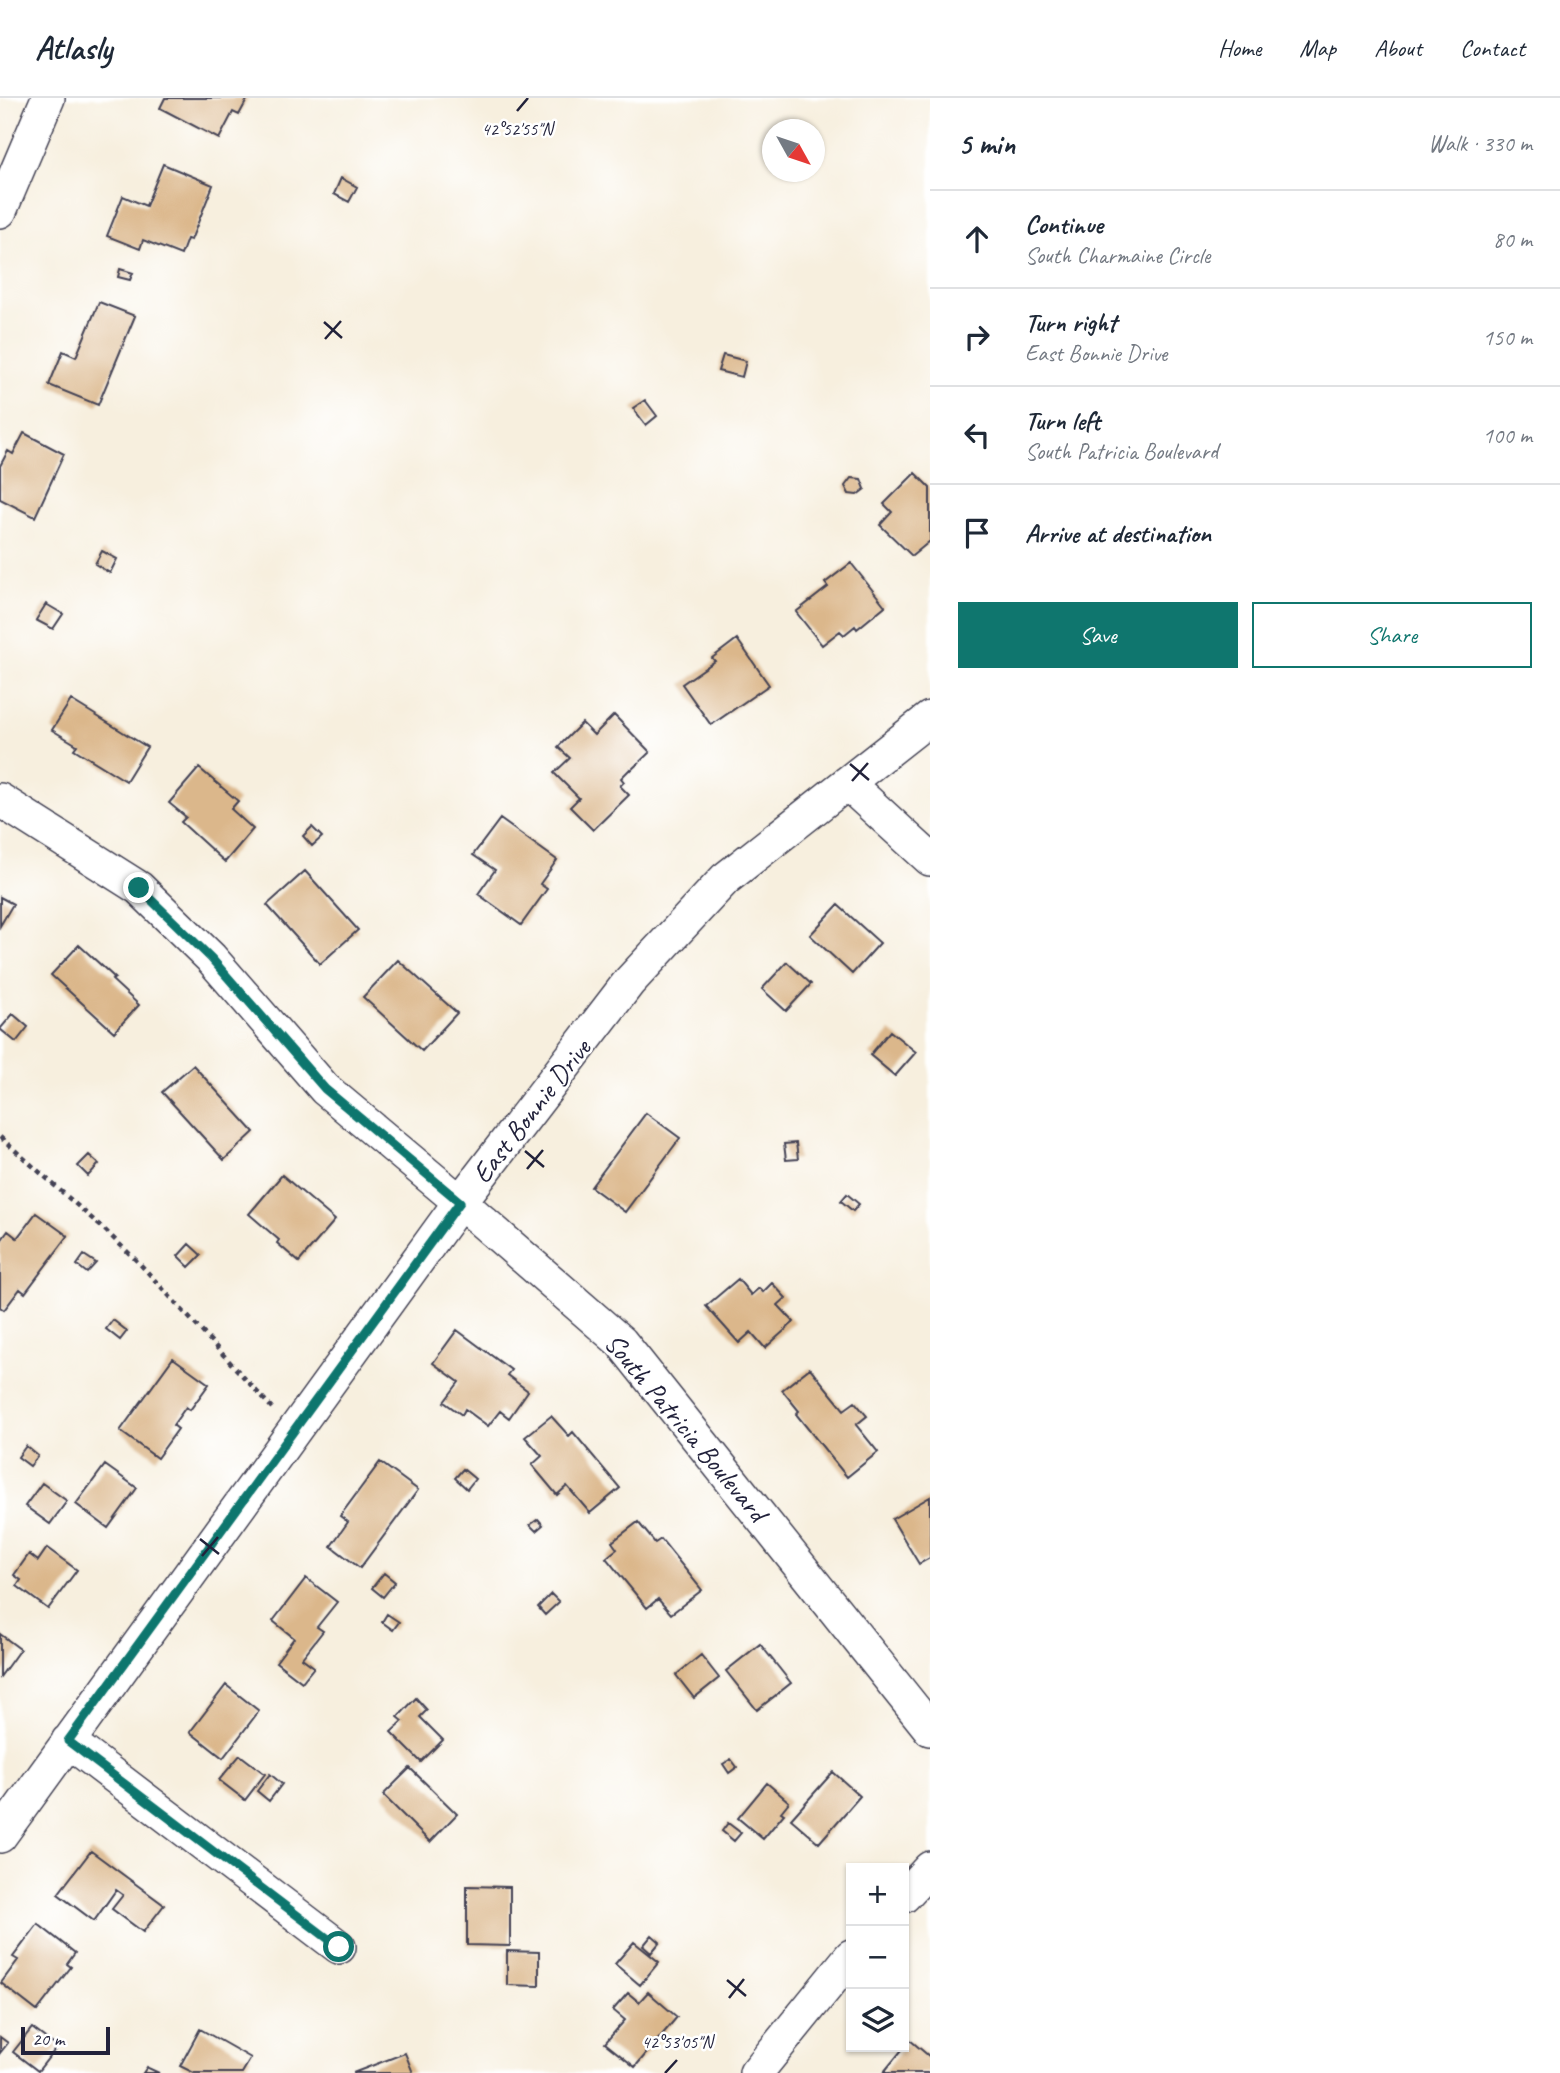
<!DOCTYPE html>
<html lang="en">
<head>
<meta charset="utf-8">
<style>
	body { margin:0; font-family:Caveat,sans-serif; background:#f2f2f3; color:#1f2937 }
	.controls { position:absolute; right:21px; bottom:21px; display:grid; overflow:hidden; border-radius:0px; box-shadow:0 2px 5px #0004 }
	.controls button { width:63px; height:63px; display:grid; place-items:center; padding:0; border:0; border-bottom:2px solid #e0e1e3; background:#fff; color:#1f2937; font:35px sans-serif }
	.compass { position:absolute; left:762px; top:21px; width:63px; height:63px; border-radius:50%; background:#fff; box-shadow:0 2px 5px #0004; rotate:130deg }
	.scale { position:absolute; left:21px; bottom:18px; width:89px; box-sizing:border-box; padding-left:7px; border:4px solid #22223b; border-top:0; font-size:19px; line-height:24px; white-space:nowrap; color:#22223b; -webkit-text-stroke:5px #fff; paint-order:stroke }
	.stop { position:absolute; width:21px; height:21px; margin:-16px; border:5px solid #0f766e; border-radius:50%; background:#fff }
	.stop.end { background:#0f766e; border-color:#fff; box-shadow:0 2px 7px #0008 }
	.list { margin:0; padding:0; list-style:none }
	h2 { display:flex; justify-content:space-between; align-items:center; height:91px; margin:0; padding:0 28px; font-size:30px }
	h2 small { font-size:23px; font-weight:400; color:#747a83 }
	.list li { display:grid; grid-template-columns:46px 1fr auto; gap:21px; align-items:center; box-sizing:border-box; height:98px; padding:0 28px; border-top:2px solid #e0e1e3 }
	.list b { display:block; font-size:26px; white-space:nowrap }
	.list p { margin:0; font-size:23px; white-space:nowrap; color:#747a83 }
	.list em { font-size:23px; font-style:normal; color:#747a83 }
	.actions { display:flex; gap:14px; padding:21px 28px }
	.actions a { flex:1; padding:16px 0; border:2px solid #0f766e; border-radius:0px; text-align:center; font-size:24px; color:#0f766e }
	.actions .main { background:#0f766e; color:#fff }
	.icon { flex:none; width:38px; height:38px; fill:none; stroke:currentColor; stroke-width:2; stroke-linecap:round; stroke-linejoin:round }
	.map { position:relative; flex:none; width:930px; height:1975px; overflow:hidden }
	header { display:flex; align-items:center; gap:42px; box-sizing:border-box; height:98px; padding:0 35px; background:#fff; border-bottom:2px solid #e0e1e3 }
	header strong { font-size:33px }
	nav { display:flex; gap:38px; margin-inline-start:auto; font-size:24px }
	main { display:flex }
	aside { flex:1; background:#fff }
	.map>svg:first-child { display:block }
	.building { fill:#dbb78b }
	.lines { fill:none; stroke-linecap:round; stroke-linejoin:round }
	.street-casing { stroke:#424153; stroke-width:36 }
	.path { stroke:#424153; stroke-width:4.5; stroke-dasharray:5 5; stroke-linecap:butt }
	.street { stroke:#fff; stroke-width:33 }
	.route { stroke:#0f766e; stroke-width:9 }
	.ticks { fill:none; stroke:#22223b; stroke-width:2.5 }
	.labels { text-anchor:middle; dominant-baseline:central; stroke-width:5; stroke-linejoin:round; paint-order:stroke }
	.street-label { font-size:28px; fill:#22223b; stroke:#fff }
	.ticks-label { font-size:18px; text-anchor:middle; fill:#22223b; stroke:#fff; stroke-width:5; stroke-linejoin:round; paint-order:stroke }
</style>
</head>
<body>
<header>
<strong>Atlasly</strong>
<nav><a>Home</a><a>Map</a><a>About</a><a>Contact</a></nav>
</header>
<main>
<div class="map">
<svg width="930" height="1975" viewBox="0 0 930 1975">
	<rect width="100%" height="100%" fill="#fff"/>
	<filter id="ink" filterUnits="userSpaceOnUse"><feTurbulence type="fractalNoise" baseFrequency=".0143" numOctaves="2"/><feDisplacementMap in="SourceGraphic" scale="14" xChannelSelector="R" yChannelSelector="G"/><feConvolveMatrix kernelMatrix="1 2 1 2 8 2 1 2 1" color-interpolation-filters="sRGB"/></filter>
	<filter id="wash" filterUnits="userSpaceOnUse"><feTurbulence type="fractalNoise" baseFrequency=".00686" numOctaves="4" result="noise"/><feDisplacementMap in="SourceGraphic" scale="28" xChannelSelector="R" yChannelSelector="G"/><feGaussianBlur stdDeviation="1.57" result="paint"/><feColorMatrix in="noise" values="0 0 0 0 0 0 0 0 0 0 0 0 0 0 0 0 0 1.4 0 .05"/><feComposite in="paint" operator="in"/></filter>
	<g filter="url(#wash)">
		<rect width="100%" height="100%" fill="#f7efde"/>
		<g id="blocks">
			<!-- building -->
			<path class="building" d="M165,0H248L239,17L233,14L219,41L160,10Z
				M163,66L213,87L191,142L187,141L181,157L143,142L140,151L107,138L123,98L146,108Z
				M341,80L357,89L349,104L334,96Z
				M120,171L133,175L130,182L118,179Z
				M99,204L135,218L98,307L49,287L63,253L76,259Z
				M723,257L746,263L742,279L718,273Z
				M645,302L657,318L646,327L633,310Z
				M24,335L64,356L35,419L0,401V368L8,353L13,356Z
				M915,375L930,390V443L912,458L880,427L892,414L884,406Z
				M851,380L861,381L865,391L857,397L849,396L845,388Z
				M102,453L117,461L110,475L95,466Z
				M851,465L885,508L857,531L855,528L844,537L840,533L822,547L796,514L828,489L825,485Z
				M46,506L63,516L53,531L36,522Z
				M737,541L769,587L711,627L682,586L715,563L712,560Z
				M71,602L147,649L126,683L74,651L77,647L52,632Z
				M614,617L650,654L631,672L630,671L621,680L624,684L620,688L629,697L593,732L570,709L579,700L554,675L570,660L558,649L582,625L594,637Z
				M199,670L238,703L231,711L253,731L225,764L181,724L186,719L169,705Z
				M500,721L557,762L540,786L547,791L521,827L478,796L495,772L473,757Z
				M312,729L322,739L312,748L303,738Z
				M305,773L358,832L320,866L267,807Z
				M0,799L13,806L0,828Z
				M838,807L880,845L852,876L810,837Z
				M79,847L115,880L112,882L139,907L114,934L51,877Z
				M398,862L457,915L422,953L363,899Z
				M787,864L811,886L786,913L762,891Z
				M13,916L28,929L16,944L0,931Z
				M890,933L916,954L895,978L870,957Z
				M193,967L254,1034L224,1062L162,994Z
				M646,1015L680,1040L625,1114L591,1089Z
				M796,1045L798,1061L786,1062L784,1046Z
				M89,1057L99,1066L88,1078L78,1068Z
				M282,1077L335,1122L299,1164L277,1145L279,1142L249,1116Z
				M847,1096L859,1106L853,1113L841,1103Z
				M36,1115L68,1138L25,1195L20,1191L4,1212L0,1209V1144L8,1133L17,1140Z
				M189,1146L201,1157L189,1169L178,1158Z
				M84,1157L96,1165L87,1175L77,1167Z
				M738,1181L751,1197L759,1190L763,1194L772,1185L786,1200L778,1207L794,1224L765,1250L751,1234L739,1245L706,1208Z
				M113,1222L127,1233L120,1242L106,1231Z
				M457,1232L511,1272L507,1277L528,1293L509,1320L500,1313L488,1328L465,1311L462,1317L444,1304L459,1284L433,1265Z
				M173,1260L209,1286L190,1312L186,1309L173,1327L178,1331L157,1360L120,1333Z
				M810,1270L844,1312L855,1304L867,1318L856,1327L878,1354L847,1379L796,1316L799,1313L782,1292Z
				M551,1318L569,1338L573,1334L620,1390L590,1415L567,1388L557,1397L532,1367L542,1358L525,1339Z
				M26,1348L38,1358L30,1368L18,1359Z
				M380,1364L418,1392L360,1470L331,1448L348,1424L340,1418Z
				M105,1367L137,1390L108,1430L76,1406Z
				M463,1371L475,1381L467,1391L455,1380Z
				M42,1385L67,1403L50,1426L25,1408Z
				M930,1399V1460L919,1466L892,1421Z
				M538,1421L543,1427L536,1433L530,1427Z
				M638,1424L655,1445L661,1441L702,1492L671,1516L658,1501L647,1510L606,1460L617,1451L612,1444Z
				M47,1450L77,1472L48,1511L17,1488L21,1482L14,1477L29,1456L38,1463Z
				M384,1475L395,1484L383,1499L372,1490Z
				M306,1480L337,1504L317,1529L323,1533L302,1560L314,1569L302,1584L276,1564L294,1540L273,1523Z
				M551,1496L559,1504L545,1517L538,1509Z
				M387,1516L399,1524L393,1532L382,1524Z
				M0,1536L20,1551L0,1579Z
				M760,1546L791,1585L757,1612L726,1573Z
				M701,1557L719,1580L694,1600L676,1577Z
				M226,1587L259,1613L223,1660L190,1634Z
				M416,1600L427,1612L420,1619L443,1642L421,1664L391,1634L403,1623L398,1619Z
				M240,1657L265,1676L245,1702L219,1682Z
				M731,1661L737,1669L729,1675L723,1666Z
				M410,1670L457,1716L430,1744L383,1697Z
				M833,1674L860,1698L819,1745L791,1721Z
				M270,1676L282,1686L269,1703L257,1693Z
				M767,1685L789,1704L781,1714L784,1716L763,1741L738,1720Z
				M728,1725L741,1735L734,1743L722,1733Z
				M91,1753L164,1807L143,1834L112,1811L123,1797L116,1792L94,1823L58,1796Z
				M467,1788L510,1789V1848L467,1847Z
				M38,1826L75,1855L67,1866L71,1869L37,1913L1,1885L18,1862L13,1859Z
				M652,1837L660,1844L651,1855L643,1848Z
				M634,1844L659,1864L640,1887L615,1866Z
				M507,1853L539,1854V1888L507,1887Z
				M648,1894L677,1919L635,1969L605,1945L625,1922L613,1912L628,1895L639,1904Z
				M32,1930L57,1949L38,1973L13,1954Z
				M200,1931L251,1960L242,1975H194L180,1968Z
				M0,1939L8,1945L0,1955Z
				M910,1942L930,1959V1975H883Z
				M405,1955L413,1975H353Z
				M147,1969L148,1970L159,1975H143Z"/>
		</g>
	</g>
	<g filter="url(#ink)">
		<use href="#blocks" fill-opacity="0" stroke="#424153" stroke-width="2"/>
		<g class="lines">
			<defs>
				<path id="street" d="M0,113L48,0
					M847,685L930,761
					M0,702L139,790L211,860L325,991L460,1104L621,1244L930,1631
					M68,1643L339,1849
					M0,1738L460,1104L629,884L725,781L930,620
					M904,1798L930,1770
					M756,1975L851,1858"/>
			</defs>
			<!-- street casing -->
			<use href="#street" class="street-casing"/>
			<!-- path -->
			<path class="path" d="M0,1039L106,1133L140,1166L272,1310"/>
			<!-- street -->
			<use href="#street" class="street"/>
		</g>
	</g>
	<g class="lines" filter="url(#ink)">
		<!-- route -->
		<path class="route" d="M139,790L211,860L325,991L460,1104L68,1643L339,1849"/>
	</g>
	<!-- ticks -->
	<path class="ticks" d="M517,13L528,0M324,224L342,240M325,241L341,223M850,666L869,682M852,683L868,665M525,1053L544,1069M527,1071L543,1052M200,1441L219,1456M202,1458L218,1439M727,1882L746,1898M729,1900L744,1881M665,1975L677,1962"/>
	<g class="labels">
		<!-- street labels -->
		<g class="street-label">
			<text transform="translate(531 1013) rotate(-52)">East Bonnie Drive</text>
			<text transform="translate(686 1329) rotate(50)">South Patricia Boulevard</text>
		</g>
	</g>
	<g class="ticks-label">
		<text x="517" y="37">42°52'55"N</text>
		<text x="677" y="1950">42°53'05"N</text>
	</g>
</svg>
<div class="controls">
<button>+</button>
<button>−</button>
<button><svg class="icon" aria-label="layers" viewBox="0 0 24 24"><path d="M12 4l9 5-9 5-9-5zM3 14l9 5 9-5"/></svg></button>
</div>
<svg class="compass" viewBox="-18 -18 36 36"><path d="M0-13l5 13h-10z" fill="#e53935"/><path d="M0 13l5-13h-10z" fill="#747a83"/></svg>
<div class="scale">20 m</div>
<div class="stop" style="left:339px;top:1849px"></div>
<div class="stop end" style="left:139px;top:790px"></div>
</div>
<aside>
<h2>5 min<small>Walk · 330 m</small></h2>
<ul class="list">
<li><svg class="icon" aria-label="ahead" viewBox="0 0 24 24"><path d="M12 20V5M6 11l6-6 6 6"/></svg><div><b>Continue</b><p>South Charmaine Circle</p></div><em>80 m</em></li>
<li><svg class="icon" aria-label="right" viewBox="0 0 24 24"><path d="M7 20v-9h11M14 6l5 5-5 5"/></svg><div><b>Turn right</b><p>East Bonnie Drive</p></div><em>150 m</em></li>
<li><svg class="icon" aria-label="left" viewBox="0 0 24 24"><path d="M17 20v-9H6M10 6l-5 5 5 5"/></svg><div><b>Turn left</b><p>South Patricia Boulevard</p></div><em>100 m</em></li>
<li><svg class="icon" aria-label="arrive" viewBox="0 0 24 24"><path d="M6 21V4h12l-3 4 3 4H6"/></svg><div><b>Arrive at destination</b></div></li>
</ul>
<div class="actions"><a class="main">Save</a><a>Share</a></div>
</aside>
</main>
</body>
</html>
